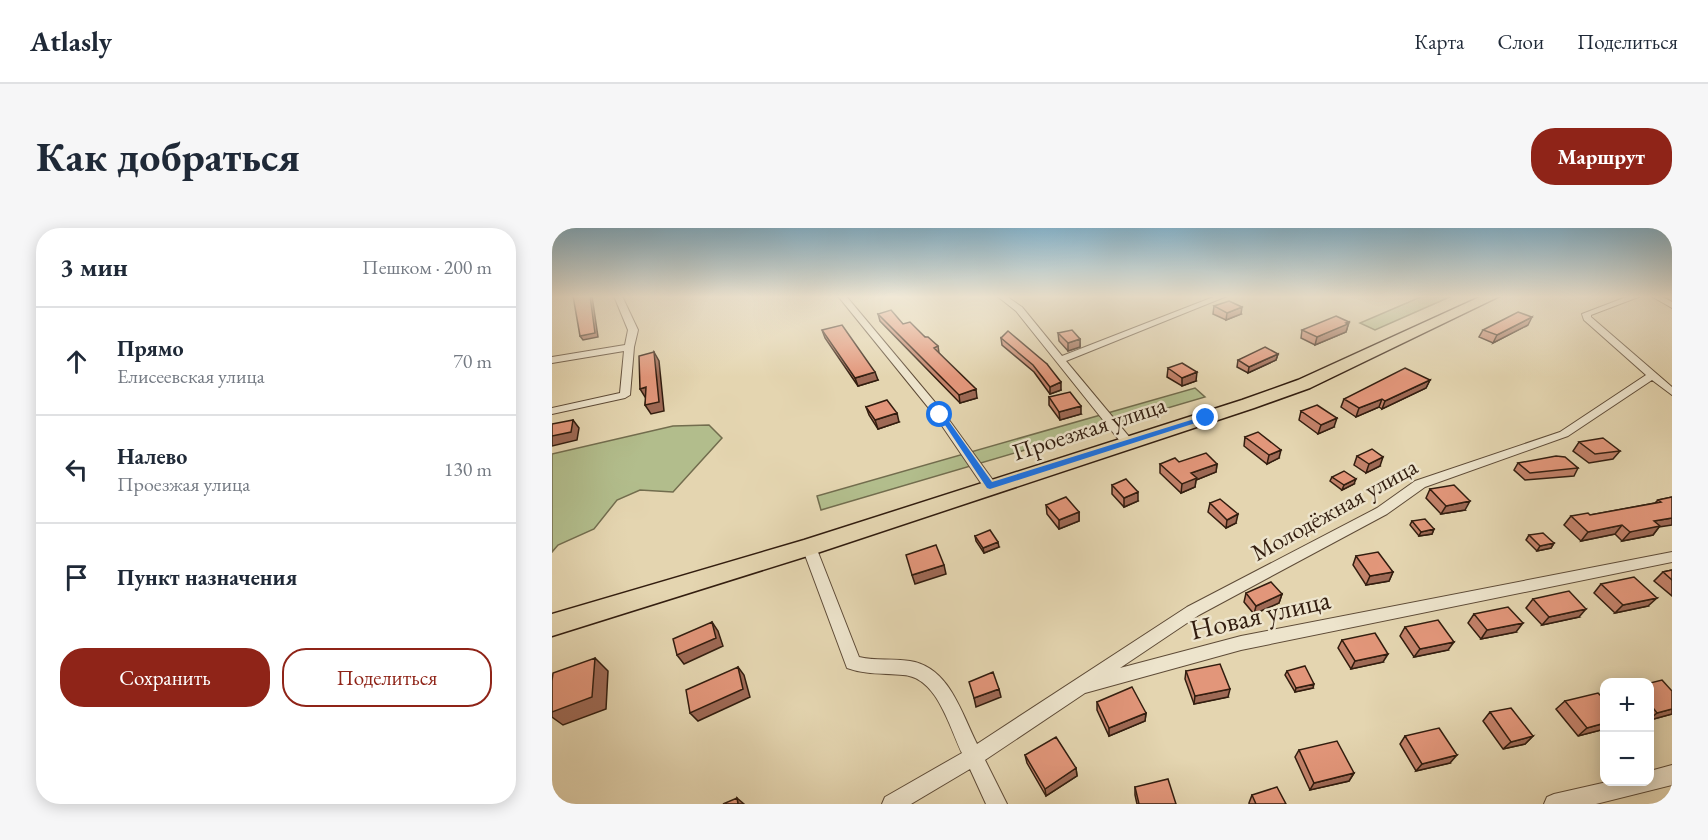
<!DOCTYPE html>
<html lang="ru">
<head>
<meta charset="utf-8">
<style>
	body { margin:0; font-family:"EB Garamond",serif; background:#f6f6f7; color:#1f2937 }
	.controls { position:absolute; right:18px; bottom:18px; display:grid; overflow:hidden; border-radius:12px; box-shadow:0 3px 15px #0003 }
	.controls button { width:54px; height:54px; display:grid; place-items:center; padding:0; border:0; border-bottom:2px solid #e0e1e3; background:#fff; color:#1f2937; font:30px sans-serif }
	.stop { position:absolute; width:18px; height:18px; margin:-14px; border:4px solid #1a73e8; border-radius:50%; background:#fff }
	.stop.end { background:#1a73e8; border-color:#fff; box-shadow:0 2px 6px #0008 }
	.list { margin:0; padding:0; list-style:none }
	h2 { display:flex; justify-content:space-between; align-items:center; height:78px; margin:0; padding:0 24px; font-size:26px }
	h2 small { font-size:20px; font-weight:400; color:#747a83 }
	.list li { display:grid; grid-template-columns:39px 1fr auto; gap:18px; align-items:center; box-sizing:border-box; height:108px; padding:0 24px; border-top:2px solid #e0e1e3 }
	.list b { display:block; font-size:22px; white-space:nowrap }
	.list p { margin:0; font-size:20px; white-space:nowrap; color:#747a83 }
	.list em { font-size:20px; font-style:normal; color:#747a83 }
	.actions { display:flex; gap:12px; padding:18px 24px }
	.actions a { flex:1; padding:14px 0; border:2px solid #8f2418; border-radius:24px; text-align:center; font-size:21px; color:#8f2418 }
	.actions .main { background:#8f2418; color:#fff }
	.icon { flex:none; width:33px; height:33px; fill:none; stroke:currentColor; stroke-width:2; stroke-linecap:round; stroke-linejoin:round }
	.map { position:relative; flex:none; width:1120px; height:576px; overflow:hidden; border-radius:24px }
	header { display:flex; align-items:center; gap:36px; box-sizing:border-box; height:84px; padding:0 30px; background:#fff; border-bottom:2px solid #e0e1e3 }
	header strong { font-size:28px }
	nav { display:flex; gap:33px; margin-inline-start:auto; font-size:21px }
	.intro { display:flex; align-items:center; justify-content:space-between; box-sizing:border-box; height:144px; padding:0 36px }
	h1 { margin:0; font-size:42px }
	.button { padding:15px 27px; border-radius:24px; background:#8f2418; color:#fff; font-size:21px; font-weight:700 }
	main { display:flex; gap:36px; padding:0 36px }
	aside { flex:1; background:#fff; border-radius:24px; box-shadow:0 3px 15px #0003 }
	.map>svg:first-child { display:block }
	.green { fill:#b2bd8c; stroke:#726d4e; stroke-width:1.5 }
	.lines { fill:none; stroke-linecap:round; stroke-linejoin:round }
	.minor-casing { stroke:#5e4b37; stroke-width:2 }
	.primary-casing { stroke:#321d0f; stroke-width:3 }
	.minor { fill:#ede4cc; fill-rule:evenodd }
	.primary { fill:#e4d5b0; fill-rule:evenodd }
	.wall { fill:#c28169; stroke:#321d0f; stroke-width:1.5 }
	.shaded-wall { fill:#9e6955; stroke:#321d0f; stroke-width:1.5 }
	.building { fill:#e2967a; stroke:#321d0f; stroke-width:1.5 }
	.route { fill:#1a73e8 }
	.labels { text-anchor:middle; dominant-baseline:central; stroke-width:5; stroke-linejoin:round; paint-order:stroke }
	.street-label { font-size:24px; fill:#321d0f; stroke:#ede4cc }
	.near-street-label { font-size:28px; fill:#321d0f; stroke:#ede4cc }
</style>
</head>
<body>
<header>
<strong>Atlasly</strong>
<nav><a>Карта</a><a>Слои</a><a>Поделиться</a></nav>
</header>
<div class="intro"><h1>Как добраться</h1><a class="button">Маршрут</a></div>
<main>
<aside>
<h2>3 мин<small>Пешком · 200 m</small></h2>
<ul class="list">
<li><svg class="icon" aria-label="ahead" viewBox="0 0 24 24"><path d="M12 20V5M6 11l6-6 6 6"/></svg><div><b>Прямо</b><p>Елисеевская улица</p></div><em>70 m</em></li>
<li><svg class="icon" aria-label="left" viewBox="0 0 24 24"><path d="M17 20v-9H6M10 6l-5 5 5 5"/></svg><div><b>Налево</b><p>Проезжая улица</p></div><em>130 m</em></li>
<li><svg class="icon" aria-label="arrive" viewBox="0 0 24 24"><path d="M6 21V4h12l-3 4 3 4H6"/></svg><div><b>Пункт назначения</b></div></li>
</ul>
<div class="actions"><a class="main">Сохранить</a><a>Поделиться</a></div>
</aside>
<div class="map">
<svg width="1120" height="576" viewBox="0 0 1120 576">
	<rect width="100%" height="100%" fill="#e4d5b0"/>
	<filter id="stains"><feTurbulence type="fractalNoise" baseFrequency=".00333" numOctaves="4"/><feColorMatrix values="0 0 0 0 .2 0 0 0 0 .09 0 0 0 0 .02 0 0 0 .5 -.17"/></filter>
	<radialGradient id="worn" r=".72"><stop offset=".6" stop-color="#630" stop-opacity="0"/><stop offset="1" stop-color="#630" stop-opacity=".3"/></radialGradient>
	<!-- green -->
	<path class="green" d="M871,68H900L823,102L808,95Z
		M643,160L653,169L269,282L265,268Z
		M157,197L170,210L121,264L88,262L65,272L42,301L6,317L0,324V226L121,198Z"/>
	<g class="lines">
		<defs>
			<path id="minor" d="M62,68H70L86,102L82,119L78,167L73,170L0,186V180L68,165L72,123L0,135V129L73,117L76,102Z
				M286,68H294L392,185L443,255L444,258L443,261H433L384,189Z
				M445,68H454L470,79L510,128L664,68H675L514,133L579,211L581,214L579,217H571L464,83Z
				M1077,68H1089L1039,87V89L1120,159V167L1100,152L1016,208L873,259L835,286L647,387L568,440L689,408L1120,324V334L689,422L533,465L433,532L455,576H434L418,541L359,576H330L333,569L410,525C397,498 385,449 351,447C332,445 314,447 295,440L250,319L252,315H262L264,319L307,429C324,433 341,430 358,433C397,439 409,484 425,516L635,379L825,280L863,253L1008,204L1094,147L1032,92L1030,86Z
				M1099,68H1109L1120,74V80Z
				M1120,537V557L1044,576H992L995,569L1002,566L1055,554H1098V543Z"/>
			<path id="primary" d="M930,68H948L758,160L702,180L265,325L0,408V386L252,312L690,172L746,152Z"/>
		</defs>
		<!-- minor casing -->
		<use href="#minor" class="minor-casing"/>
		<!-- primary casing -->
		<use href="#primary" class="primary-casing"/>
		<!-- minor -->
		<use href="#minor" class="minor"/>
		<!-- primary -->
		<use href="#primary" class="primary"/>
	</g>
	<!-- wall -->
	<path class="wall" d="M662,78L689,86L674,92L661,86Z
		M326,86L351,96L373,109L386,118L387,125L425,170L408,175L328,93Z
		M797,94L794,104L763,117L749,110L750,102Z
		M976,97L941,115L927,109L931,102Z
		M270,102L326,152L306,158L273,110Z
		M506,105L528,111V119L516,123L507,113Z
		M449,110L495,136L509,162L498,166L482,144L450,117Z
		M726,126L724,132L696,145L685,139L686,132Z
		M616,140L644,153L630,158L615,149Z
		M878,152L874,160L830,181L827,179L804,189L789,179L792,171Z
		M497,169L529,186L508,192L497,177Z
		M314,179L347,194L326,201L317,187Z
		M749,183L782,199L766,206L747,192Z
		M693,209L727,230L715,236L692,218Z
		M1027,214L1068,223L1061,231L1037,235L1021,223Z
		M805,228L828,238L814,245L802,237Z
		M627,234L665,236L664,244L644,252L643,259L629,265L608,245V236Z
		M966,235L1026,240L1022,248L973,252L962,242Z
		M780,249L802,256L790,262L778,253Z
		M560,257L586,273L572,279L560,266Z
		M878,261L913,282L889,286L874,270Z
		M1120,269L1107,299L1101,307L1070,313L1063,306L1029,313L1012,297L1019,288L1038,287L1103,275L1106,272Z
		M658,275L684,295L674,300L656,284Z
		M494,277L527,284V293L507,301L495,286Z
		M860,293L882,301L880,306L867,308L858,297Z
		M977,307L1002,315L999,320L985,323L974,312Z
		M423,308L447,319L432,325L424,313Z
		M804,328L841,344L837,353L814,357L801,337Z
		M1120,342V368L1102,353L1111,344Z
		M1049,356L1096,378L1063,385L1042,365Z
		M694,365L730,366L727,375L702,386L692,374Z
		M981,371L1027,389L990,397L974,380Z
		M922,386L964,404L929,411L916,395Z
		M853,399L896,422L862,429L848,408Z
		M790,412L831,434L799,441L786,420Z
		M634,443L676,469L642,476L633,451Z
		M735,443L761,460L743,464L733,447Z
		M1098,455L1120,486L1098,492Z
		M1013,473L1053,501L1026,508L1004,481Z
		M545,474L594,485L593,493L557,508L545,482Z
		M938,484L981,508L973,516L951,521L931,493Z
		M853,508L898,535L864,543L848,516Z
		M747,522L802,545L797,553L758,562L743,529Z
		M473,527L524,540L525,548L494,568L475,535Z
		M583,559L624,576H585L583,567Z
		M700,567L734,576H697V575Z"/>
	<!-- shaded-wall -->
	<path class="shaded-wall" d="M38,68H40L46,109L31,112L28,108Z
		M690,79L689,86L674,92L675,85Z
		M980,89L976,97L941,115L945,107Z
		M797,94L794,104L763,117L765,109Z
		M528,111V119L516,123V115Z
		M102,124L107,133L112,183L99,186L93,177Z
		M726,126L724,132L696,145L697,139Z
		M323,144L326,152L306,158L303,150Z
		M645,144L644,153L630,158V150Z
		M878,152L874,160L830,181L833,173Z
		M509,154V162L498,166V159Z
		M94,159L99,168L93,169L88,161Z
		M424,161L425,170L408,175L407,167Z
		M830,171L827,179L804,189L807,180Z
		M529,178V186L508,192L507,184Z
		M345,185L347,194L326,201L323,192Z
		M785,190L782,199L766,206L769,197Z
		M21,192L27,200L25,212L0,218V208Z
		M729,222L727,230L715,236L717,227Z
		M831,229L828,238L814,245L817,236Z
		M665,236L664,244L644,252L643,259L629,265L630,256L639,245Z
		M804,251L802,256L790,262L792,257Z
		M586,264V273L572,279V270Z
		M918,273L913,282L889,286L894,278Z
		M527,284V293L507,301V292Z
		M686,286L684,295L674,300L675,292Z
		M1120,290V297L1107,299L1101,307L1070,313L1078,304L1102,293Z
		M1070,297L1063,306L1029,313L1036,304Z
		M882,301L880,306L867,308L869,304Z
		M446,314L447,319L432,325L431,320Z
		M1002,315L999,320L985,323L988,318Z
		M392,337L394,346L363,356L360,347Z
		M841,344L837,353L814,357L818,348Z
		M730,366L727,375L702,386L704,378Z
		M1105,370L1096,378L1063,385L1071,377Z
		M1034,381L1027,389L990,397L997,389Z
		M160,394L166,403L171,418L132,436L125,427Z
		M971,395L964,404L929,411L935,402Z
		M902,414L896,422L862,429L868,421Z
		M836,426L831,434L799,441L803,433Z
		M43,430L56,443L54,481L11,497L0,489V484Z
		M186,439L192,447L198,469L146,493L138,485Z
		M762,456L761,460L743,464L744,460Z
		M447,461L449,469L424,479L422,470Z
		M678,461L676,469L642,476L643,468Z
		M1120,481V486L1098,492V491L1105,485Z
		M594,485L593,493L557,508V500Z
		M1053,495V501L1026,508L1035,500Z
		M981,508L973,516L951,521L959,514Z
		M905,527L898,535L864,543L870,536Z
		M524,540L525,548L494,568L493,561Z
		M802,545L797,553L758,562L762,555Z
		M185,570L192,576H186Z"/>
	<!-- building -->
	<path class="building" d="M21,68H38L43,105L28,108Z
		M677,73L690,79L675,85L662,78Z
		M339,82L351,96L358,94L373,109H376L386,118L382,120L424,161L407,167L326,86Z
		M966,84L980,89L945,107L931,102Z
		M784,88L797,94L794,95L796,96L765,109L750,102Z
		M290,97L323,144L303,150L270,102Z
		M520,102L528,111L516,115L506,105Z
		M456,103L495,136L509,154L498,159L481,137L449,110Z
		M713,119L726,126L697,139L686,132Z
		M102,124L107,174L93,177L94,159L88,161L87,128Z
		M630,135L645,144L630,150L616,140Z
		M853,140L878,152L833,173L830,171L807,180L792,171Z
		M518,164L529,178L507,184L497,169Z
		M335,172L345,185L323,192L314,179Z
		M765,177L785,190L769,197L749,183Z
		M21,192L19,204L0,208V196Z
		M706,204L729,222L717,227L693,209Z
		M1051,210L1068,223L1043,226L1027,214Z
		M820,221L831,229L817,236L805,228Z
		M654,225L665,236L639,245L645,250L630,256L608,236L623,230L627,234Z
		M1004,228L1013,229L1026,240L978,245L966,235Z
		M792,243L804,251L792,257L780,249Z
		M574,251L586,264L572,270L560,257Z
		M902,257L918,273L894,278L878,261Z
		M514,269L527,284L507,292L494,277Z
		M1120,269V290L1102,293L1108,298L1078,304L1070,297L1036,304L1019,288L1036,285L1038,287L1109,274L1106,272Z
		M668,271L686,286L675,292L658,275Z
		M873,291L882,301L869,304L860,293Z
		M438,302L446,314L431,320L423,308Z
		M991,305L1002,315L988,318L977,307Z
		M384,317L392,337L360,347L354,327Z
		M826,324L841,344L818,348L804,328Z
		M1120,342V352L1111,344Z
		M1082,349L1105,370L1071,377L1049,356Z
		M719,354L730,366L704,378L694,365Z
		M1017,363L1034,381L997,389L981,371Z
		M956,379L971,395L935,402L922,386Z
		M886,392L902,414L868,421L853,399Z
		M160,394L164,410L125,427L121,411Z
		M823,405L836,426L803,433L790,412Z
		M43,430L40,469L0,484V453L1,445Z
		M668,436L678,461L643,468L634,443Z
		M753,438L762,456L744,460L735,443Z
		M186,439L191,461L138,485L134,462Z
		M441,444L447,461L422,470L417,454Z
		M1110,452L1120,463V481L1105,485L1098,476V455Z
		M580,459L594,485L557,500L545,474Z
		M1046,465L1053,472V495L1035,500L1013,473Z
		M959,480L981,508L959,514L938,484Z
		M887,500L905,527L870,536L853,508Z
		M504,509L524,540L493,561L473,527Z
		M785,513L802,545L762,555L747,522Z
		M616,551L624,576H587L583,559Z
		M725,559L734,576H704L700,567Z
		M185,570L186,576H171Z"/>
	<!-- sky -->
	<linearGradient id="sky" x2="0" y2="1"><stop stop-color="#87b6cf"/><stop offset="0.46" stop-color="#f3ecdb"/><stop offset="1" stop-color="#f3ecdb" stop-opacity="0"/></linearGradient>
	<rect width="1120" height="149" fill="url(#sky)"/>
	<!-- route -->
	<path class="route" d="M385,185H391L440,254L652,188L659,190L438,261L435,260Z"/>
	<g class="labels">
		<!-- street labels -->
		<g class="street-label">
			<text transform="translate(537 200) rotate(-18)">Проезжая улица</text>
			<text transform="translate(782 281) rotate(-29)">Молодёжная улица</text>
		</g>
		<!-- near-street labels -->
		<g class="near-street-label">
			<text transform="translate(708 386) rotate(-13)">Новая улица</text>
		</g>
	</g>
	<rect width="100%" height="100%" filter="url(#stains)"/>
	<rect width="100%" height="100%" fill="url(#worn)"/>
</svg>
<div class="controls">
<button>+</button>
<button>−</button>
</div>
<div class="stop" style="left:388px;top:187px"></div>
<div class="stop end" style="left:654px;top:190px"></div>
</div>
</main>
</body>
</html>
